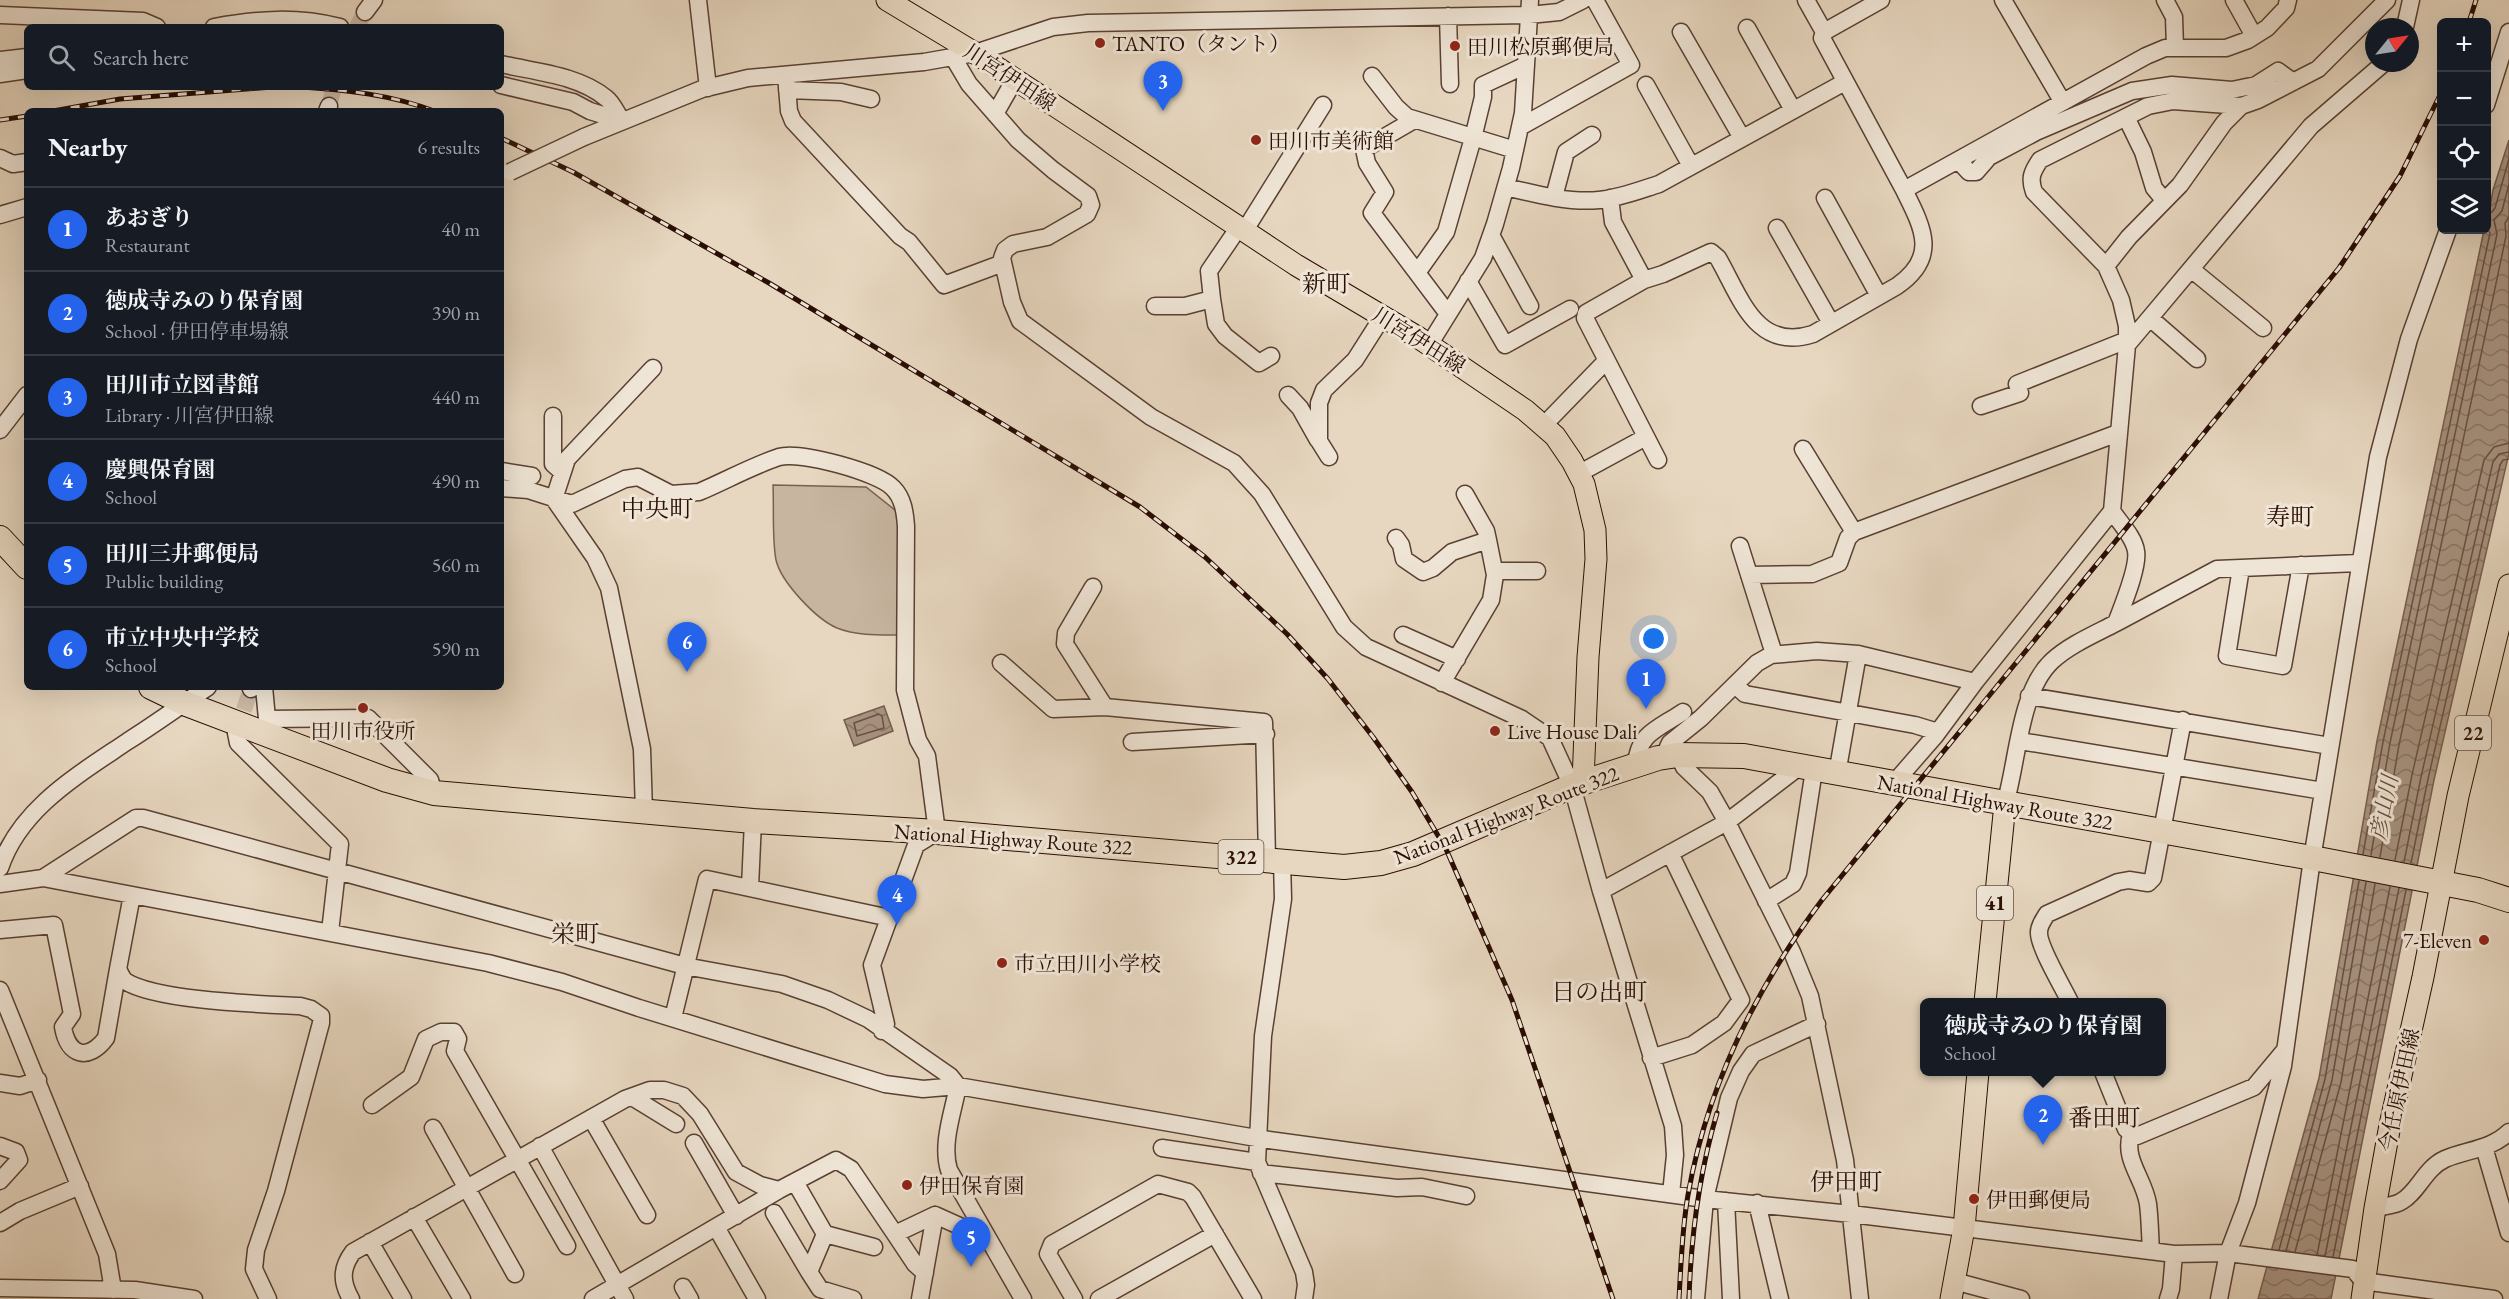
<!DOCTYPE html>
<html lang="en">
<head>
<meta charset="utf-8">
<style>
	body { margin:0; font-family:"EB Garamond","Noto Serif JP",serif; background:#242831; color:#f1f3f6 }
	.controls { position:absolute; right:18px; top:18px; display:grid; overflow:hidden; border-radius:9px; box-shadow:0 6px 24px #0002 }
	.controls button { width:54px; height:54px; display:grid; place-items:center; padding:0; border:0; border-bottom:2px solid #363941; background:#171b24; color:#f1f3f6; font:30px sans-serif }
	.compass { position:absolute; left:2365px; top:18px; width:54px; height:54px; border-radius:50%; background:#171b24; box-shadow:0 6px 24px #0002; rotate:60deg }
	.you { position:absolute; left:1654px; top:639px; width:21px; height:21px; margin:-15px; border:4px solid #fff; border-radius:50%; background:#1a73e8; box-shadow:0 0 0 9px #1a73e833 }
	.badge { display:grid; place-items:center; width:39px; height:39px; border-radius:50%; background:#2563eb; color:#fff; font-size:20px; font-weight:700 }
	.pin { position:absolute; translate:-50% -50px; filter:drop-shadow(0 2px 3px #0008) }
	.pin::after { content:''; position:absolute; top:32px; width:21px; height:18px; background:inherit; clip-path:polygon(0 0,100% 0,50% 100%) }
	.popup { position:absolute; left:1920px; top:998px; width:246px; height:78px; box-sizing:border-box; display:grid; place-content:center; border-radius:9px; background:#171b24; filter:drop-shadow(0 2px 4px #0005); font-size:20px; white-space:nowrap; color:#9ea1a6 }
	.popup b { font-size:22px; color:#f1f3f6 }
	.popup::after { content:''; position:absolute; left:50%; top:100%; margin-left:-12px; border:12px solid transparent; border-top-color:#171b24 }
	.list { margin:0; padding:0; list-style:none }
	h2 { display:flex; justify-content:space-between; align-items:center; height:78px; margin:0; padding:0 24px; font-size:26px }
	h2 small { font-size:20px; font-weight:400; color:#9ea1a6 }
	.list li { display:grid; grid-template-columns:39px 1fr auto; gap:18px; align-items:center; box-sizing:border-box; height:84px; padding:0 24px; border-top:2px solid #363941 }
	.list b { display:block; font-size:22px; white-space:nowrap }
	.list p { margin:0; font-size:20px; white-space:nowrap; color:#9ea1a6 }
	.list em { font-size:20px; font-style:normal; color:#9ea1a6 }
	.icon { flex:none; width:33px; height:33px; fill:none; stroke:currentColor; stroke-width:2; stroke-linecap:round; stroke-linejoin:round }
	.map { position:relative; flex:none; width:2509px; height:1299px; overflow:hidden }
	.search { position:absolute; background:#171b24; box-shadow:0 6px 24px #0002; left:24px; top:24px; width:480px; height:66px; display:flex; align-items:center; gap:15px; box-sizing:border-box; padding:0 21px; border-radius:9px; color:#9ea1a6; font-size:22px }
	.panel { position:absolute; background:#171b24; box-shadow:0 6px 24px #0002; left:24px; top:108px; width:480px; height:582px; border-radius:9px }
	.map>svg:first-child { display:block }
	.pitch { fill:#c7b5a0; stroke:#786152; stroke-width:1.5 }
	.water { fill:url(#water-waves); stroke:#755d4e; stroke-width:1.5 }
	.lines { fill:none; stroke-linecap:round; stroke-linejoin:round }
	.shore { stroke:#685042; stroke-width:1.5 }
	.minor-tunnel { stroke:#cbb9a4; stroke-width:16; stroke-dasharray:16 8; stroke-linecap:butt }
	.minor-casing { stroke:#594032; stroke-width:19 }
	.major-casing { stroke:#2a0d03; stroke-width:23 }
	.highway-casing { stroke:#2a0d03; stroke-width:26 }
	.minor { stroke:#efe5d6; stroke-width:16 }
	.major { stroke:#e7d7c0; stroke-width:21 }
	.highway { stroke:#e7d7c0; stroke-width:24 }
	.rail-casing { stroke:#2a0d03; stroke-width:5 }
	.rail { stroke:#efe5d6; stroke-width:3; stroke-dasharray:9; stroke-linecap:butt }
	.minor-bridge-casing { stroke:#594032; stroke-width:19; stroke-linecap:butt }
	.minor-bridge { stroke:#efe5d6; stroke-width:16 }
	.poi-dot { fill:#8f2418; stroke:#efe5d6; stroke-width:2 }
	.labels { text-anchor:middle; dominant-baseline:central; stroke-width:6; stroke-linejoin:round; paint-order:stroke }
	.shield { fill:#efe5d6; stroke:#654e42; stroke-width:1.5 }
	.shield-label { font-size:20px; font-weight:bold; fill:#2a0d03 }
	.poi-label { font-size:21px; fill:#2a0d03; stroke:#efe5d6; text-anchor:start }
	.street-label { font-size:21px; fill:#2a0d03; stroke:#efe5d6 }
	.water-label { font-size:22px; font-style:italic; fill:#62493b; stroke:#efe5d6 }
	.quarter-label { font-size:24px; fill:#2a0d03; stroke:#efe5d6 }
</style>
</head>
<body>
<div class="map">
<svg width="2509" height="1299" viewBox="0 0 2509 1299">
	<defs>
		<pattern id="water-waves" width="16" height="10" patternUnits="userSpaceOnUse" patternTransform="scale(1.5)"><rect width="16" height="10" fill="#a79280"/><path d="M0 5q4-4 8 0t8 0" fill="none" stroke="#887667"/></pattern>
	</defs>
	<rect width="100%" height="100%" fill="#e7d7c0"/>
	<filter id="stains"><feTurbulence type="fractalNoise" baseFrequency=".00333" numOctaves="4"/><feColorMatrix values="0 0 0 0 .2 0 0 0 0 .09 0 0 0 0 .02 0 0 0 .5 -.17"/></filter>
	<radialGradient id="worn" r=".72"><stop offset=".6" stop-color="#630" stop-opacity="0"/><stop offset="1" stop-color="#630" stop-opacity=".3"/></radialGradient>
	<!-- pitch -->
	<path class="pitch" d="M773,485L866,487L900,514L901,635C880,635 857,636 837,628C816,619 781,582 776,560C772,540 774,507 773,485Z"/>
	<!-- water -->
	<path class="water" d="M2509,140V453L2434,780L2331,1299H2258L2319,1078L2377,741L2484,230H2486L2493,190Z
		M884,706L893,731L854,746L844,720Z"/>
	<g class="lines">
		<!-- shore -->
		<path class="shore" d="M2486,213L2492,212L2495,208L2509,159
			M879,714L882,716L884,728L857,736L854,723Z
			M2363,854L2383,742L2490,233L2486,225
			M2371,855L2390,743L2497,234L2494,220L2502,211L2509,184
			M2380,857L2399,745L2506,236L2505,223L2509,217
			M2395,860L2412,775L2484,460L2494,447L2509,443
			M2404,862L2421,777L2493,462L2499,454L2509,452
			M2411,863L2428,779L2500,465L2503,460L2509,459
			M2279,1250L2325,1079L2359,881
			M2286,1251L2332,1080L2366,882
			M2295,1252L2341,1082L2375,884
			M2317,1255L2390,887
			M2325,1256L2399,888
			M2333,1257L2406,890"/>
		<!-- minor-tunnel -->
		<path class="minor-tunnel" d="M357,27L365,12
			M329,106L334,87
			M236,733L251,689"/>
		<defs>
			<path id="minor" d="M698,0L708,88
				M1806,0L1824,32
				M1881,0L1824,32L1822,38L1904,190
				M2003,0L2062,101
				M2165,0L2174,17L2175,48
				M2234,0L2254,36
				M365,12L374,0
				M0,15L143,21L157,27
				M1448,16L1450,84
				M214,27C258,19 296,16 340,27
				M2405,27L2411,0
				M1747,28L1793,110
				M1681,32L1742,138
				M953,57L969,84L1018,140L1053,170L1088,196L1091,205L1087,214L1047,237L1013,244L1005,250L1002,258L1012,302L1020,321L1151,417L1234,463L1262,494L1344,627L1366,647L1522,719L1550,738L1572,786L1601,891L1673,1126L1675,1155L1671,1194
				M0,60L27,57
				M501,64C536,72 578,75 606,98C613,103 617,114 622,121
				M0,74L27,70
				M786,75L789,111L793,121L900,236L909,242L944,285L1003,263
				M1372,76L1396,107L1407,117L1515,150
				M501,85L573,102L590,111L622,121
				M1646,85L1691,166
				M787,90L841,92L871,99
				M2486,105L2509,32
				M327,111L329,106
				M995,114L1015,79
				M2126,117L2143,152L2154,188L2164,200
				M1414,120L1364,149L1367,163L1385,192L1372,213L1448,314
				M1520,127L1631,65L1595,0
				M584,137L702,89L748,78L924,62L975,53L1053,27L1088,23L1529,15L1559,12L1583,0
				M0,158L13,164L27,162
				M1958,160L1969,172H1976L1989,157L2036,132L2132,91L2172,85L2232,90L2256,85L2278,71L2293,82
				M1506,187C1535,194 1569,203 1599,200C1620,198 1640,190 1659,184L1845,82
				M1554,197L1566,152L1592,135
				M1610,198L1613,222L1644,280L1663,274L1711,252L1718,258C1741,298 1756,352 1813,334L1897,286C1939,257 1923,228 1904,190L2146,56L2165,48H2226L2248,40L2267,28L2286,8L2288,0
				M1825,198L1879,296
				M0,215L27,207
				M1777,228L1831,323
				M1245,230L1323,105
				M1491,235L1530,306
				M2106,266L2129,237L2180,185L2224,123L2241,106
				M2191,269L2263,328
				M1417,273L1446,232L1473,138L1483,97V85L1526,65
				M1644,280L1586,313L1585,318L1658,460
				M1468,281L1505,345L1570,309
				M1212,299L1216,324L1225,336L1259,363L1271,356
				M1155,306H1185L1212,299L1209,271L1239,227
				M2150,318L2197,359
				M1429,345L1483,258L1495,224L1511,168L1523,113L1530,0
				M2127,345L2311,126L2384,63
				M1288,395L1300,408L1318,440
				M1981,406L2020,393L2017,384L2127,340
				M553,416V464L562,472
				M1543,426L1606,361
				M0,430L27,395
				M1329,457L1319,441V403L1324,390L1355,360L1383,316
				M501,471L532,476
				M1578,474L1646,437
				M501,488L528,490L572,504L625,479L638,477L671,494L699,492C725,481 752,466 779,457C800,451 878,472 893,488C903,498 905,512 906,526L905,690L918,740L927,756L937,832L916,845L872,965L886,1024L882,1031
				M1465,494L1486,531L1488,540
				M554,499L595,558L609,588L642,749L644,812
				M554,499L567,459L653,368
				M1854,532L2118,433
				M1396,538L1401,545L1404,559L1423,572L1433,568L1452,552L1488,540L1495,575L1491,600L1442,683
				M1740,546L1774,654
				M2241,568L2227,656L2283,666L2301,565
				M1495,571H1537
				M1749,575L1812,574L1839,563L1848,538L1854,532L1803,449
				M1093,587L1066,633L1065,644L1105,707L1264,722L1267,859
				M2116,623L2217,569L2359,563
				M1403,635L1457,659
				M1001,663L1053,709L1105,707
				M1735,685L1745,694L1915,725L1938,732
				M264,687L267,719L264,729
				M251,689L252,687
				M2029,696L2330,746
				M267,719L368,718L430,780L434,793
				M236,733L238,743L340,844L330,932
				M2020,741L2323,791
				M1132,742L1266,734
				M1678,755L1684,767L1710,792L1727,822L1792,952L1810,996L1845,1160L1860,1299
				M1669,756L1668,747L1670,743L1701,718L1757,663L1771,655L1817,651L1858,654L1975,682
				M1636,765C1638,733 1658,729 1683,712
				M1837,774L1858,654
				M1894,783L1935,736L1975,682L2112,511L2127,345V326L2121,300L2106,266L2034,192C2029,178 2032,172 2040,160L2148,106L2173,101L2241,106L2258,100L2318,69L2387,0
				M2005,804C2018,761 2019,692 2052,661C2069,645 2095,634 2116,623C2122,607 2139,567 2136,551C2134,537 2120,523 2112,511
				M1282,861L1283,899L1263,1036L1257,1162L1304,1272L1306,1285L1304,1299
				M0,868C20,808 78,775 128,741C155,724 181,705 208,687
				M43,878L136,818H143L685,966L782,984L828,1000L868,1019L950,1076L958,1086
				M0,884L43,878L488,963L562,982L639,1008L885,1084L923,1089L958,1086L1262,1139L1705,1199L1851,1214L2174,1254L2228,1253L2353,1269L2363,1281L2494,1299
				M750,887L753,821
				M1601,891L1727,822L1799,767
				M132,895L118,969C120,973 122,978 125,981C156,1001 260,1004 300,1006L311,1009L321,1016V1023L276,1191L256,1250L254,1269L268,1299
				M1766,901L1793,884L1798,873L1814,770
				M0,930L54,925L72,1014L63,1027C68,1056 88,1062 106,1038L118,969
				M0,990L107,1254L113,1290
				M2070,1002C2063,987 2038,946 2039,932C2039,925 2044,919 2047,914L2118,882L2129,880L2148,883L2153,878L2183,720
				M673,1018L707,879L890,918
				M1651,1058L1692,1045L1724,1023L1741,1000L1670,853
				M2103,1072L2126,1129L2137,1136L2254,1087L2284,1051
				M0,1083L20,1086L38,1080
				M958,1086C953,1112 941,1144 949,1170L1023,1299
				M632,1097L676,1124
				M372,1105L411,1077L426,1039L441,1032H454L458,1039L455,1051L567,1246
				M591,1118L647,1215
				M433,1128L515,1274
				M2131,1134C2123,1160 2144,1178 2148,1204C2150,1220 2150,1236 2151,1251
				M694,1143L736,1216
				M0,1146L16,1152L19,1160L0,1181
				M540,1146L625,1299
				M2484,1147L2509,1233
				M1162,1148L1257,1162
				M1261,1173L1397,1188L1422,1187L1466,1196
				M795,1182L825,1234L874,1247
				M1726,1201L1731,1299
				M1757,1203L1780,1299
				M2375,1208C2383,1206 2395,1206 2402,1201C2418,1192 2425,1168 2445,1159C2466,1150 2492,1149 2509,1132
				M774,1213L809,1272L825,1234
				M414,1217L462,1299
				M0,1223L20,1211L80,1186
				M716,1227L757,1299
				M895,1234L915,1264L925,1273
				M370,1242L403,1299
				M809,1272L820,1289L853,1299
				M1954,1281L2021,1299
				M683,1287L690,1299
				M0,1288L135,1290L194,1299
				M351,1299C341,1282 341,1268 353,1252L625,1099L650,1090H664L683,1096L700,1114L736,1172L760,1185L779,1190
				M593,1299L779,1190L836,1160L851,1169L895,1234L935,1215L975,1233L982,1229
				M920,1299L935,1215
				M1074,1299L1048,1254L1052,1244L1158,1184L1188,1192L1193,1197L1253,1299
				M1099,1299L1215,1234
				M1696,1299L1705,1199L1729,1098L1741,1071L1753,1054L1817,1024
				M2168,1299L2171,1289L2174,1254
				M2219,1299L2228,1253L2247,1203L2283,1066L2312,859L2378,457L2409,339L2448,230"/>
			<path id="major" d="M887,0L975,53L1296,265L1419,338L1525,410L1555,436L1572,461L1584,484L1595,530L1596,559L1588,657L1583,782
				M1985,1002L2005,804
				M1951,1299L1964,1228L1978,1072
				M2362,1299L2375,1208L2390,1125L2423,977L2458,796L2509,585"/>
			<path id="highway" d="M0,538L27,567
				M151,687L184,703L387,780L434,793L753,821L937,832L1344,867L1381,863L1413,854L1572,786L1658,758L1678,755L1744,756L2323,860L2478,890L2509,900"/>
		</defs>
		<!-- minor casing -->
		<use href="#minor" class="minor-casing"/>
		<!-- major casing -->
		<use href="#major" class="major-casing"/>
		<!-- highway casing -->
		<use href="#highway" class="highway-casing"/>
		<!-- minor -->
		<use href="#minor" class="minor"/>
		<!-- major -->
		<use href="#major" class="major"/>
		<!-- highway -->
		<use href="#highway" class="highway"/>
		<defs>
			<path id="rail" d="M2469,22L2476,0
				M302,87C347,90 392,95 434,111
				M53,111L120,99L272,87
				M0,120L27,116
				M501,138L573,172L769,283L1140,507L1205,557L1287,634L1328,679L1373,737L1412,792L1446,849L1512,1000L1613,1299
				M1679,1299C1681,1264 1682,1229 1688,1195C1707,1086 1756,988 1822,900L2339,268L2400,176L2442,91
				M1689,1299C1691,1236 1699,1174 1717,1113"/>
		</defs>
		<!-- rail casing -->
		<use href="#rail" class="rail-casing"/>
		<!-- rail -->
		<use href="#rail" class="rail"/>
		<defs>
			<path id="minor-bridge" d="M510,172L584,137"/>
		</defs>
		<!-- minor-bridge casing -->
		<use href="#minor-bridge" class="minor-bridge-casing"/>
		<!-- minor-bridge -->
		<use href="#minor-bridge" class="minor-bridge"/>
	</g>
	<!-- markers -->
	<g class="poi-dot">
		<circle cx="1100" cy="43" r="6"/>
		<circle cx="1455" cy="46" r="6"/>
		<circle cx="1256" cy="140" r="6"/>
		<circle cx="363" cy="708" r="6"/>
		<circle cx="1495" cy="731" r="6"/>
		<circle cx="2484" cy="940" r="6"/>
		<circle cx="1002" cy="963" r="6"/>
		<circle cx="907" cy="1185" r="6"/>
		<circle cx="1974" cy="1199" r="6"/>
	</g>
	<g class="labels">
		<!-- shield labels -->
		<g class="shield">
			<rect x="2455" y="716" width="36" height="34" rx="4.5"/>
			<rect x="1218.5" y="840" width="45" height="34" rx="4.5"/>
			<rect x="1977" y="886" width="36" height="34" rx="4.5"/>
		</g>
		<g class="shield-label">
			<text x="2473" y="733">22</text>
			<text x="1241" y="857">322</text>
			<text x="1995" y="903">41</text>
		</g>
		<!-- poi labels -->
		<g class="poi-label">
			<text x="1112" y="43">TANTO（タント）</text>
			<text x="1467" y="46">田川松原郵便局</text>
			<text x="1268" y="140">田川市美術館</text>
			<text x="363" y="730" text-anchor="middle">田川市役所</text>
			<text x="1507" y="731">Live House Dali</text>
			<text x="2472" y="940" text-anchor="end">7-Eleven</text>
			<text x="1014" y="963">市立田川小学校</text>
			<text x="919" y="1185">伊田保育園</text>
			<text x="1986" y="1199">伊田郵便局</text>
		</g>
		<!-- street labels -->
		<g class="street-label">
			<text transform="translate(1010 77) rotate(33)">川宮伊田線</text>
			<text transform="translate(1419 340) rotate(32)">川宮伊田線</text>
			<text transform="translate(1995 802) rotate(10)">National Highway Route 322</text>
			<text transform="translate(1506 815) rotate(-21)">National Highway Route 322</text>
			<text transform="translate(1013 839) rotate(4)">National Highway Route 322</text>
			<text transform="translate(2399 1090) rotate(-78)">今任原伊田線</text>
		</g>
		<!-- water labels -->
		<g class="water-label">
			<text transform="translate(2384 808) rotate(-79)">彦山川</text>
		</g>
		<!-- quarter labels -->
		<g class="quarter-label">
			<text x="1326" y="283">新町</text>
			<text x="657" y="508">中央町</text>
			<text x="2290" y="516">寿町</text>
			<text x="575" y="933">栄町</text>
			<text x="1599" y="991">日の出町</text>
			<text x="2104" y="1117">番田町</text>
			<text x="1846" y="1181">伊田町</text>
		</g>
	</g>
	<rect width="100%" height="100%" filter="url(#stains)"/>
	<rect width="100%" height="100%" fill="url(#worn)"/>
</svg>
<div class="controls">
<button>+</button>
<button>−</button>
<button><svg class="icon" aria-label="locate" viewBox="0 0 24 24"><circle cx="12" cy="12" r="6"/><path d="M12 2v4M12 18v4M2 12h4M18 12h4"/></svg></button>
<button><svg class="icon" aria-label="layers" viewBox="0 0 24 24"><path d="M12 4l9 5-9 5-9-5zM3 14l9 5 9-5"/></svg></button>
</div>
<svg class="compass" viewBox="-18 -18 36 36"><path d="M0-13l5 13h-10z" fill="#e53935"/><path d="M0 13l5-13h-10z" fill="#9ea1a6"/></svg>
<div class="you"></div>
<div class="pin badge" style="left:1646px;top:709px">1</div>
<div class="pin badge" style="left:2043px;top:1145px">2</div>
<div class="popup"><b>徳成寺みのり保育園</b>School</div>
<div class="pin badge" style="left:1163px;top:111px">3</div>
<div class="pin badge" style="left:897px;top:925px">4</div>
<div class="pin badge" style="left:971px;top:1267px">5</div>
<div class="pin badge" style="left:687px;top:672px">6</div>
<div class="search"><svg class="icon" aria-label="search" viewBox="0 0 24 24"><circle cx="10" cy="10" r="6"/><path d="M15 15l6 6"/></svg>Search here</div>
<section class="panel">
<h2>Nearby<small>6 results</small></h2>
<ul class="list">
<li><span class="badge">1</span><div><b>あおぎり</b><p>Restaurant</p></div><em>40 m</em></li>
<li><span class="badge">2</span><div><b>徳成寺みのり保育園</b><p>School · 伊田停車場線</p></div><em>390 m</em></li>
<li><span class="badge">3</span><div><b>田川市立図書館</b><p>Library · 川宮伊田線</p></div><em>440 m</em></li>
<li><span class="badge">4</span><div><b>慶興保育園</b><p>School</p></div><em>490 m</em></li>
<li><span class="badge">5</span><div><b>田川三井郵便局</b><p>Public building</p></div><em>560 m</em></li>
<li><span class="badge">6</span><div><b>市立中央中学校</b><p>School</p></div><em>590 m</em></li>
</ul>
</section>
</div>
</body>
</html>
